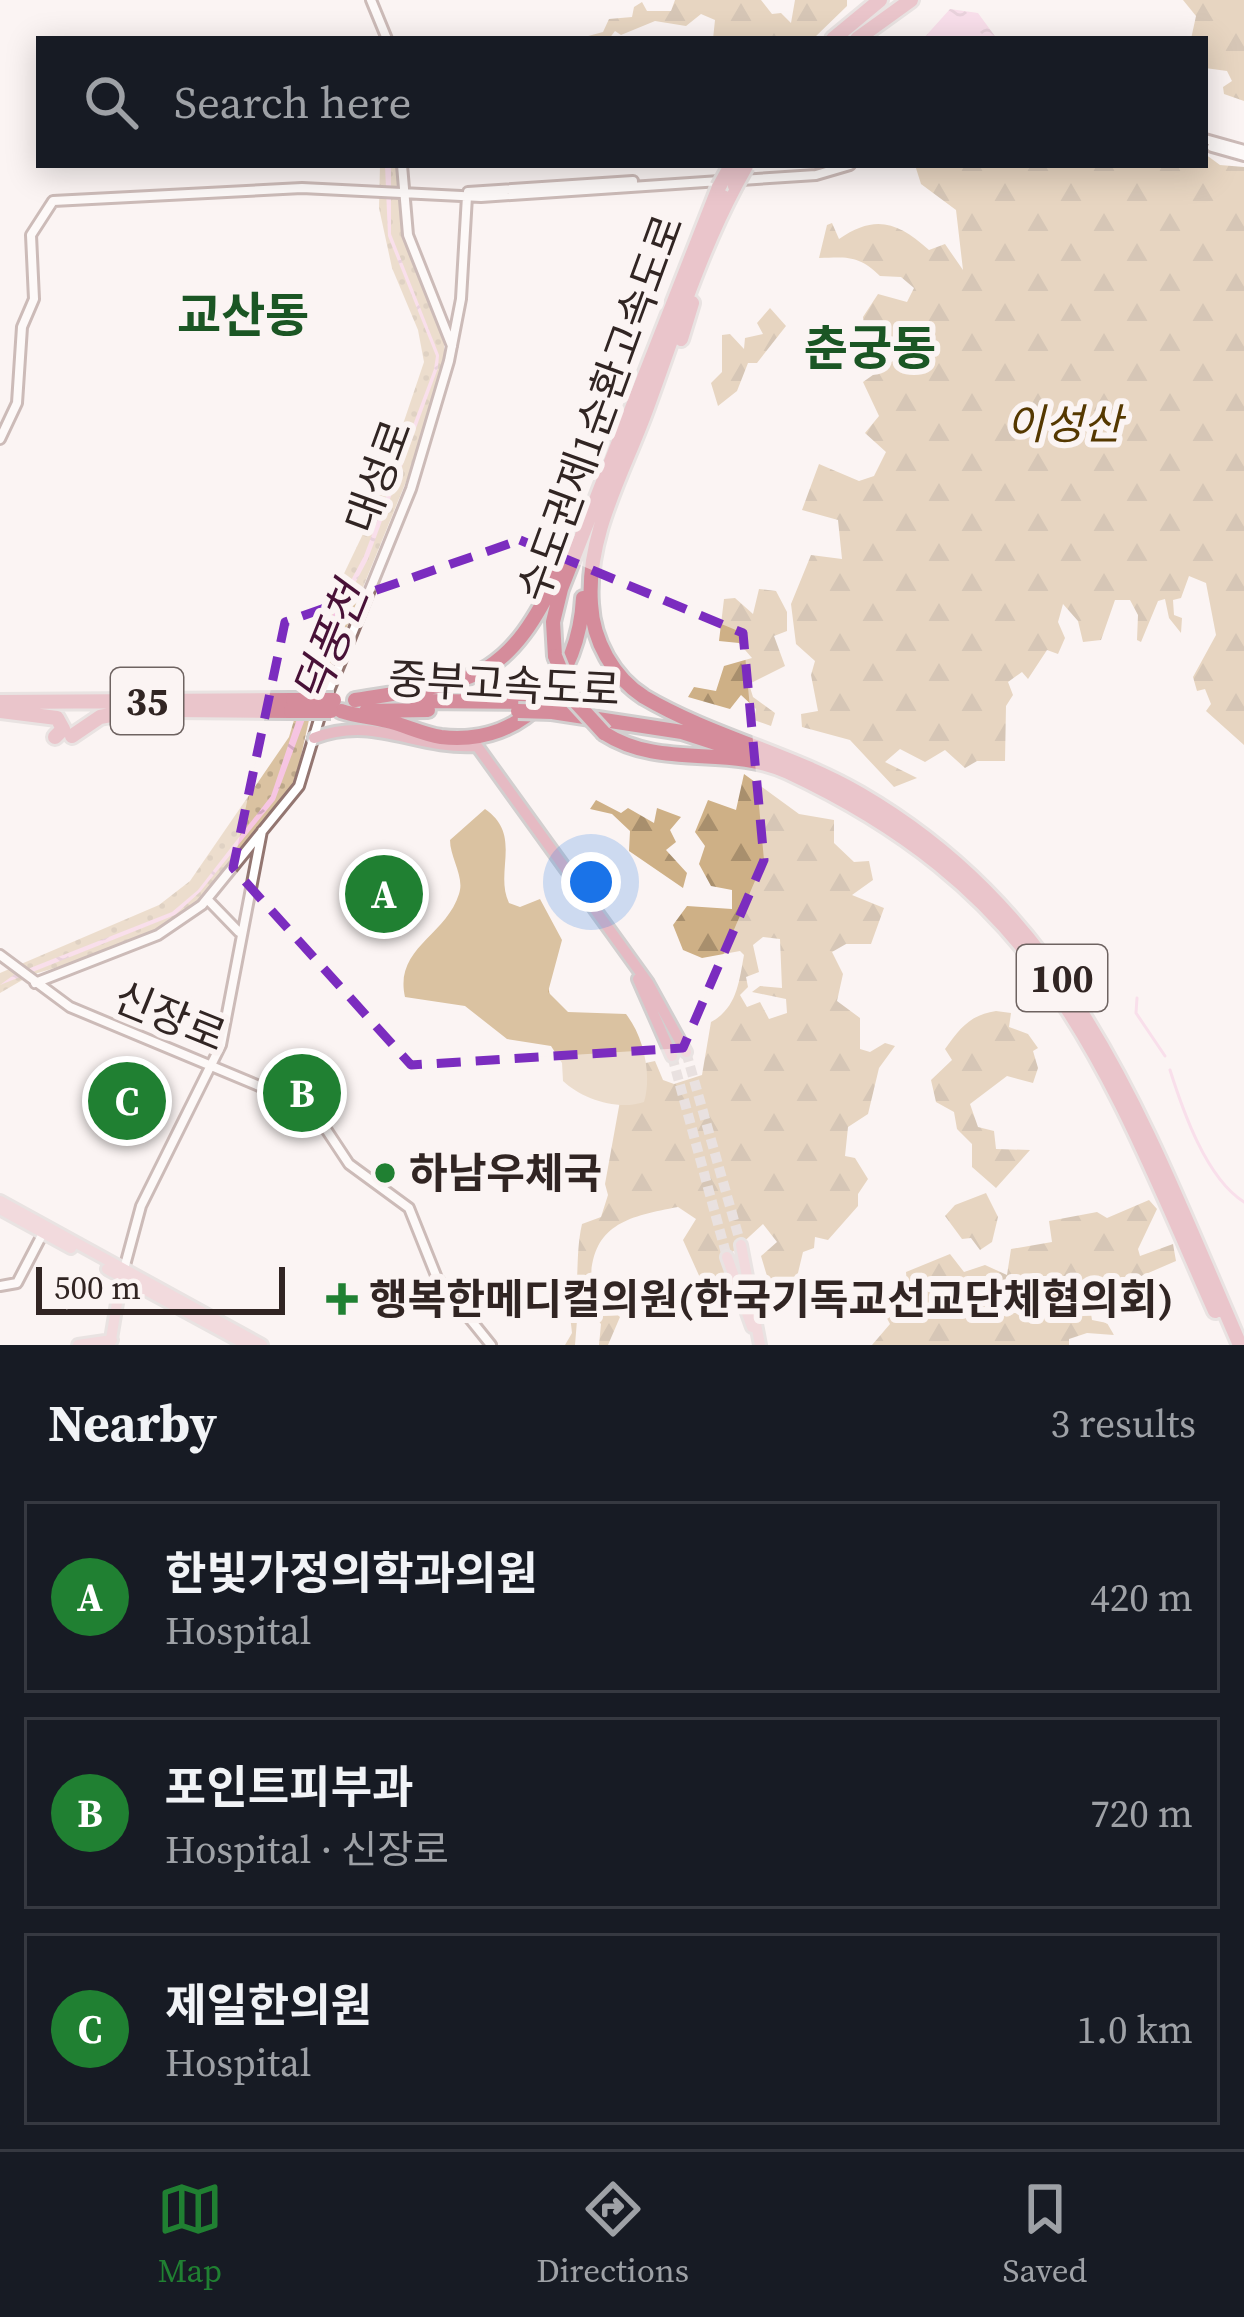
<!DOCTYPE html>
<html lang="en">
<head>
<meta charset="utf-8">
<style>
	body { margin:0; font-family:"Source Serif 4","Noto Sans KR",serif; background:#242831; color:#f1f3f6 }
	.scale { position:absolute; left:36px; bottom:30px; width:249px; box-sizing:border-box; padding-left:12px; border:6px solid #312523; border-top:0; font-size:33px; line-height:42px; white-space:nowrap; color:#312523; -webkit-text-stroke:9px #fbf4f3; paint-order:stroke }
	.you { position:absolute; left:591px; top:882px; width:42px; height:42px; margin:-30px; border:9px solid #fff; border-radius:50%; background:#1a73e8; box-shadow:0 0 0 18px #1a73e833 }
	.badge { display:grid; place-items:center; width:78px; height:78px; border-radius:50%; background:#208032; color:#fff; font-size:39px; font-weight:700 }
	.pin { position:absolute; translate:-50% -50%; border:6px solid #fff; box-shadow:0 3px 12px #0006 }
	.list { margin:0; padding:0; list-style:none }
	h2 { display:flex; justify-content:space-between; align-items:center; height:156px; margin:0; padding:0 48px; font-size:51px }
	h2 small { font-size:39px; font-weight:400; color:#9ea1a6 }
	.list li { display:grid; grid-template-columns:78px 1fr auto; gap:36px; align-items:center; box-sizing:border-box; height:192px; margin:0 24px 24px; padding:0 24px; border:3px solid #363941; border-radius:0px }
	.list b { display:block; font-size:45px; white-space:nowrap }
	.list p { margin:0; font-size:39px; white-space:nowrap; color:#9ea1a6 }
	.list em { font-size:39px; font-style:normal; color:#9ea1a6 }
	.icon { flex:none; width:66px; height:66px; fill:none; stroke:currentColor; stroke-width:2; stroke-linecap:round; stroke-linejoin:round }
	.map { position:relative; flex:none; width:1244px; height:1345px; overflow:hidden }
	.search { position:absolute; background:#171b24; box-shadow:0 6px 30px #0003; left:36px; right:36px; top:36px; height:132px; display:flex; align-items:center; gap:30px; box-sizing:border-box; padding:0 42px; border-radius:0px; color:#9ea1a6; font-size:45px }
	.sheet { height:804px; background:#171b24 }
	nav { display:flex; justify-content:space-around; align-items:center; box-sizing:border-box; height:168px; border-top:3px solid #363941; background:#171b24; font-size:33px; color:#9ea1a6 }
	nav a { display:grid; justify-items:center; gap:6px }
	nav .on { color:#208032 }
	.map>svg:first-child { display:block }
	.grass { fill:url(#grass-dots) }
	.forest { fill:url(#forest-firs); fill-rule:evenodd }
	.park { fill:#dac2a1 }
	.water { fill:url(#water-ripples) }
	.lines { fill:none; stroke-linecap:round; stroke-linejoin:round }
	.stream { stroke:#f6c5e2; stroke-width:3 }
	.major-tunnel { stroke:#d3cbc9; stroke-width:10; stroke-dasharray:10 5; stroke-linecap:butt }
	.minor-casing { stroke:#937671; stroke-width:14 }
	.major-casing { stroke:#d2cfcf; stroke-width:16 }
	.highway-casing { stroke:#d2cfcf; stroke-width:20 }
	.minor { stroke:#fff; stroke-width:8 }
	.major { stroke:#e6bac3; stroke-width:10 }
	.highway { stroke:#d58c9b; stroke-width:14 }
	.highway-bridge-casing { stroke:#d2cfcf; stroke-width:20; stroke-linecap:butt }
	.highway-bridge { stroke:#d58c9b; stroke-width:14 }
	.marked { fill:none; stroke:#7b2cbf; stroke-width:9; stroke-dasharray:24 15; stroke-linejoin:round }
	.poi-dot { fill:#208032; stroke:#fbf4f3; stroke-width:4.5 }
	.labels { text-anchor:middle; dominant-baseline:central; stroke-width:12; stroke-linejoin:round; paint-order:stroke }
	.shield { fill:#fbf4f3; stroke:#6e6361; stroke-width:3 }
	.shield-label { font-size:39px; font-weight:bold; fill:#312523 }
	.street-label { font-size:42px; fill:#312523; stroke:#fbf4f3 }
	.park-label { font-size:42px; font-style:italic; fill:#553800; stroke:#fbf4f3 }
	.poi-label { font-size:42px; font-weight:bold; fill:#312523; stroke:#fbf4f3; text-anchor:start }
	.water-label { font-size:45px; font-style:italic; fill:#481137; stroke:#fbf4f3 }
	.quarter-label { font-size:48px; font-weight:bold; fill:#1b5624; stroke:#fbf4f3 }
</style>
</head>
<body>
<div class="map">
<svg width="1244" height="1345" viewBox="0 0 1244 1345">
	<defs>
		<pattern id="grass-dots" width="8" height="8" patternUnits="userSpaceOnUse" patternTransform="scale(3)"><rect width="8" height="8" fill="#dac2a1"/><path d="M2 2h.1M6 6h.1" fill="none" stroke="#bca78a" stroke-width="1.8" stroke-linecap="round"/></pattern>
		<pattern id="forest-firs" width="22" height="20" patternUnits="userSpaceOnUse" patternTransform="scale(3)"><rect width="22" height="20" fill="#ceb086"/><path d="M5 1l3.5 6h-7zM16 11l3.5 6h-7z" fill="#a88f6d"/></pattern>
		<pattern id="water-ripples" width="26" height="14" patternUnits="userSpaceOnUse" patternTransform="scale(3)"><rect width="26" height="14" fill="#f6c5e2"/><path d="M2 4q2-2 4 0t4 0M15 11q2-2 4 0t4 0" fill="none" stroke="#d3a9c2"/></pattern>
	</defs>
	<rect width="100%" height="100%" fill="#fbf4f3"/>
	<!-- grass -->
	<path class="grass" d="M380,165H397L402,227L444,343V366L414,462L309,720L295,783L207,893L175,921L92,957L31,975L0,993V973L159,905L190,881L289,737L327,609L373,513L424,362L418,330L392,268L379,208Z"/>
	<!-- forest -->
	<path class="forest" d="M675,0H761L772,14L781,13L791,23L795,0H847V6L813,39H713L715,20L701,14L686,26L655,21L621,35L615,31L609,39H577L603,32L609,19L632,17L634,7L642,2L647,11H671Z
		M1183,0H1244V101L1224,94L1223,87L1232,81L1227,71L1205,68V39H1191L1196,16Z
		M1205,154L1220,165L1244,167V745L1206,711L1211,704L1205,689L1197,691L1193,677L1216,635L1206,583L1189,576L1181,598L1173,600L1174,615L1182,618L1181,633L1169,618L1165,599L1158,601L1141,642L1137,640L1138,615L1130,600H1115L1101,640L1083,642L1078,621L1063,604L1058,622L1065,638L1058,654L1047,650L1028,679L1022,672L1008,682L1013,695L1006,706L1005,761H977L965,768L945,750L925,762L900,749L885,762L917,778L894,787L850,740L802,727L801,714L818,711L811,675L815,661L796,644L791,604L811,555L842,559L838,520L802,510L819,464L859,481L874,476L886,452L865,433L879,416L863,382L897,358L866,346L863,317L878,294L907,302L914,288L901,277L880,276C859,255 847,257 819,258L827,225L832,223L839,239C875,214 898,222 929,250L945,244L963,270L956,210L921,184L915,165H1205Z
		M770,308L786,326L757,363H748L737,391L718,406L711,383L722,372V335L730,334L744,349L745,338L763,334L757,323Z
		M759,589L776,591L787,612V631L774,636L785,666L749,684L753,697L775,713L771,726L754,720L756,709L741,695L730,709L688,697L694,687L716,691L724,666L752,658L739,643L719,641L724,599L735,598L753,614Z
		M744,774L799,814L834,820V843L854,862L869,861L873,880L852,895L884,908L871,944H846L832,952L843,974L837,1001L860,1018V1049L870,1052L885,1043L895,1046L879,1068L868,1114L848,1127L845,1156L855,1158L868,1179L858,1194V1206L828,1240L815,1237L814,1248L803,1252L797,1277L770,1286L761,1256L777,1242L763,1224L725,1259L732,1296L725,1299L706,1291L683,1240L696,1219L678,1207C624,1217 588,1226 591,1291L620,1317L608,1345H599L601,1324L589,1310L578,1308L575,1345H565L572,1333L568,1297L575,1298C579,1273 576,1250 582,1224L601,1217L608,1195L605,1184L620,1101L553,1045L500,897L547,977L551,1004L641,1064L655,1061L663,1080L674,1084L702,1075L711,1022C737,1008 739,982 744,955L740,951L702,958L683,950L673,925L687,906L732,909V890L711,886L699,864L705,846L695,832L708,800L736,810ZM763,937L780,939L782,988L760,986L752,992L786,999L787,1013L769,1019L760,1002L747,1007L740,995L748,987L746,977L759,972L753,945Z
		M596,800L621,813L628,808L654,823L657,808L681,817L670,830L676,842L666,850L687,873L683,888L629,851L630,831L612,814L590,809Z
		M996,1011L1011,1013L1009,1027L1028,1034L1038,1048L1033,1051L1038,1068L1033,1083L1007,1076L970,1104L978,1127L994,1131L996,1149L1030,1150L996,1188L972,1167V1144L957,1129L954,1112L936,1102L931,1080L952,1060L945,1049C960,1028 970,1015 996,1011Z
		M986,1193L998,1217L992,1242L980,1250L971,1238L962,1239L945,1216L955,1205Z
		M1149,1200L1157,1209L1138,1249L1140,1256L1173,1244L1176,1261L1132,1280L1124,1295L1090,1307L1092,1320L1107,1323L1114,1335L1087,1333L1069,1339V1345H872L890,1324L881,1307L907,1285L906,1272L950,1254L964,1272L985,1265L1007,1275L1011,1249L1052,1242L1049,1221L1097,1212L1107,1218Z"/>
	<!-- park -->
	<path class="park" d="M485,809C523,835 494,872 509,903L520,907L540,899L562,940L548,992L568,1012L626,1014C644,1037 652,1075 644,1102C618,1111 582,1099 563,1081L562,1063L551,1046L507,1039L465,1006L405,997C394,948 446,936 459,894C465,877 450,858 450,840Z"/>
	<!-- water -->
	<path class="water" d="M950,9L978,13L997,39H923Z
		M385,165H391V234L439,355L438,368L368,559L335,621L322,673L275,800L200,892L175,915L0,985L15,974L172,912L198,890L271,796L331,618L364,556L434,369L436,356L388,236Z"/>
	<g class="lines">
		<!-- stream -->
		<path class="stream" d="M1137,998L1136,1013L1165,1056
			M1170,1070C1183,1111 1206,1178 1244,1202"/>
		<!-- major-tunnel -->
		<path class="major-tunnel" d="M686,1052L741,1245
			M672,1056L727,1257"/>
		<defs>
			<path id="minor" d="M371,0L387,39
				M1205,139L1244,150
				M1212,147L1244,156
				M402,165L408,235L452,346
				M741,180L816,175L850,165
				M468,192L633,181
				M0,439L17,403L22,327L34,299L31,235L53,201L302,188L481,197L720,181
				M326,698L411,489L449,361L461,299L467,196
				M207,899L239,932
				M0,955L70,1007L312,1108L349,1164L409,1208L437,1278L491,1345
				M35,983L158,935L202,905L299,786L321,713
				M124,1269L141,1206L221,1045L262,831
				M0,1286L17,1283L42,1235"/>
			<path id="major" d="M314,738C376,715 414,750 477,746L648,983L686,1052
				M638,979L672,1056
				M0,1201L262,1345
				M0,1209L71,1248
				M741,1245L760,1345
				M727,1257L752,1327
				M107,1269L247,1345
				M78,1345L112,1340
				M110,1345L122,1273"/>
			<path id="highway" d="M833,39L880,0
				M857,39L911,0
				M735,186C697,258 674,334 646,410C623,473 586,535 591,604C593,641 613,677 644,697C712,737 791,754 860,794C1075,919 1146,1130 1240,1345
				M681,339L692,303
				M555,656L553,622L561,589L719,187
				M133,679L136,692L150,696
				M355,700C470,681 505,687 559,571
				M417,701L526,702
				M0,702L293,700
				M173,710L291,711
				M0,711L57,718L63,729L55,737
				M341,711C356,716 371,717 387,721C405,725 422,734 441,737C528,747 579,676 583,598
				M366,711L428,710
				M552,712L682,732L756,756
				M604,733C661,770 728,744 788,772C1049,894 1106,1065 1215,1311
				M72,736L100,717L137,710"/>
		</defs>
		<!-- minor casing -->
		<use href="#minor" class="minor-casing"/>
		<!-- major casing -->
		<use href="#major" class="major-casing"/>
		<!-- highway casing -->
		<use href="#highway" class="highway-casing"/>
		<!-- minor -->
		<use href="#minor" class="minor"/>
		<!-- major -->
		<use href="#major" class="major"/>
		<!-- highway -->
		<use href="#highway" class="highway"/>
		<defs>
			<path id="highway-bridge" d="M735,186L746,166
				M719,187L730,167
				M555,656L572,698L604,733
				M293,700H334
				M291,711H331
				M518,711L552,712"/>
		</defs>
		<!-- highway-bridge casing -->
		<use href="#highway-bridge" class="highway-bridge-casing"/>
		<!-- highway-bridge -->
		<use href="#highway-bridge" class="highway-bridge"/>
	</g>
	<!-- marked area -->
	<path d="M0 0H1244V1345H0ZM520,540L743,633L764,860L683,1048L411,1065L233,868L285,622Z" fill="#fbf4f3" fill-opacity=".55" fill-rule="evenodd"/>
	<path class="marked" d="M520,540L743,633L764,860L683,1048L411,1065L233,868L285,622Z"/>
	<!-- markers -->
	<g class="poi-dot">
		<circle cx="385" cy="1173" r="12"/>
		<path d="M336 1281h12v12h12v12h-12v12h-12v-12h-12v-12h12z"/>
	</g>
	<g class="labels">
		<!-- shield labels -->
		<g class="shield">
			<rect x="111" y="668" width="72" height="66" rx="9"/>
			<rect x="1017" y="945" width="90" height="66" rx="9"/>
		</g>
		<g class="shield-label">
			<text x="147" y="701">35</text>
			<text x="1062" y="978">100</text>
		</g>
		<!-- street labels -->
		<g class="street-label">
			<text transform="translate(600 408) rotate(-70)">수도권제1순환고속도로</text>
			<text transform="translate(378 476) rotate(-70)">대성로</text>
			<text transform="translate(504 684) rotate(3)">중부고속도로</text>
			<text transform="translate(170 1016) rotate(22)">신장로</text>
		</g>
		<!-- park labels -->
		<g class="park-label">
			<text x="1064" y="424">이성산</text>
		</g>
		<!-- poi labels -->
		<g class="poi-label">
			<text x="409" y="1173">하남우체국</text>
			<text x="369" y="1299">행복한메디컬의원(한국기독교선교단체협의회)</text>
		</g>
		<!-- water labels -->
		<g class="water-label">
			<text transform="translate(330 643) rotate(-68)">덕풍천</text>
		</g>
		<!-- quarter labels -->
		<g class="quarter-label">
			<text x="243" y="315">교산동</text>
			<text x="870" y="348">춘궁동</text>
		</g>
	</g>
</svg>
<div class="scale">500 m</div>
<div class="you"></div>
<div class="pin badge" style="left:384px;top:894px">A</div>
<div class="pin badge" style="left:302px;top:1093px">B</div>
<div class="pin badge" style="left:127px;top:1101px">C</div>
<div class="search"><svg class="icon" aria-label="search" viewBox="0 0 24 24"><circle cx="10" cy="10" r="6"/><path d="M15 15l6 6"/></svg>Search here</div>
</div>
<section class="sheet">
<h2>Nearby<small>3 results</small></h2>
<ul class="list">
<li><span class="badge">A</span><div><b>한빛가정의학과의원</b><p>Hospital</p></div><em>420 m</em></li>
<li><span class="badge">B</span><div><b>포인트피부과</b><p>Hospital · 신장로</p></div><em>720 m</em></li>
<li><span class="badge">C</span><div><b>제일한의원</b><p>Hospital</p></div><em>1.0 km</em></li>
</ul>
</section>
<nav>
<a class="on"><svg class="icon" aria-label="map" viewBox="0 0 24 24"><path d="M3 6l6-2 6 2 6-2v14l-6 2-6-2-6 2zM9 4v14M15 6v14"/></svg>Map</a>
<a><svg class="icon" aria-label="directions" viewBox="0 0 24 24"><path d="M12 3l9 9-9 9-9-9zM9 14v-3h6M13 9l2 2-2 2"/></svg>Directions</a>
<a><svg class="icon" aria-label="saved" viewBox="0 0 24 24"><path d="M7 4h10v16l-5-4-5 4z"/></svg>Saved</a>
</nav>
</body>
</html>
